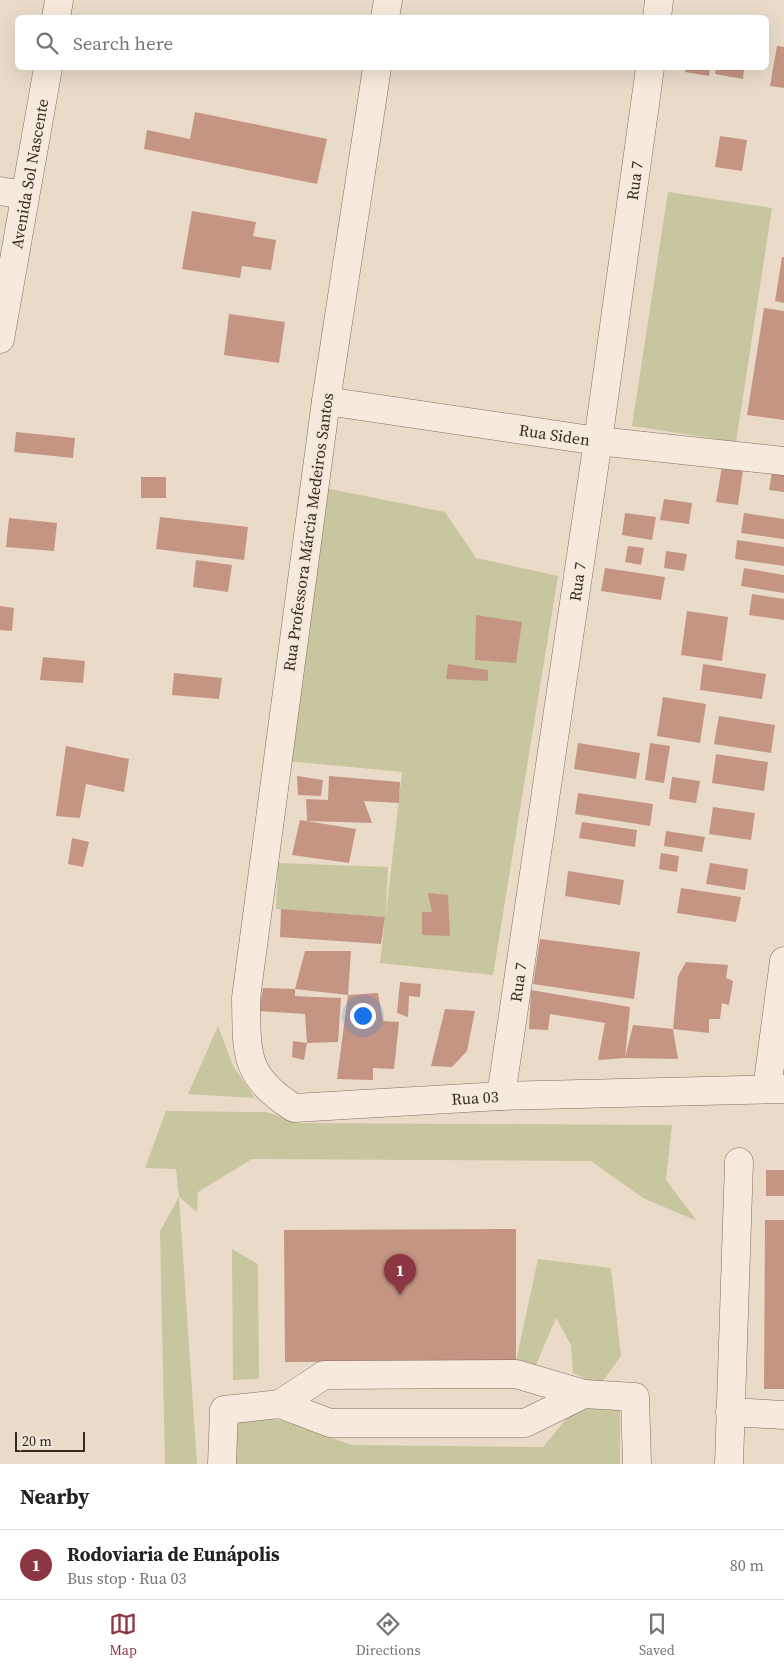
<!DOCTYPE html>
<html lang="en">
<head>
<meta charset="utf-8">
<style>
	body { margin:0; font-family:"Source Serif 4",serif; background:#f2f2f2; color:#222 }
	.scale { position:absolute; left:15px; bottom:12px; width:70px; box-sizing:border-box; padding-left:5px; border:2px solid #362921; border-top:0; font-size:14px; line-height:18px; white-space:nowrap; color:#362921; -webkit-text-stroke:4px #f2e7d8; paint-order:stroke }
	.you { position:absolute; left:362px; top:1015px; width:18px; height:18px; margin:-12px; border:4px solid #fff; border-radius:50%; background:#1a73e8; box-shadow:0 0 0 8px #1a73e833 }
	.badge { display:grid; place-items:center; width:32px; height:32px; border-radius:50%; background:#8d3643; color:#fff; font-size:16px; font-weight:700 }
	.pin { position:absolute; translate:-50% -41px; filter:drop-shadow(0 1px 2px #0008) }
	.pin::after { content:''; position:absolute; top:26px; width:18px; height:15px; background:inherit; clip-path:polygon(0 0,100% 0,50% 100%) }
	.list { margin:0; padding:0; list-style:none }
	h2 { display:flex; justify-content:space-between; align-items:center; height:65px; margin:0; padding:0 20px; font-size:21px }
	h2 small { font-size:16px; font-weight:400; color:#767676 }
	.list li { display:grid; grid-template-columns:32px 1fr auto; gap:15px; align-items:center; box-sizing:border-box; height:70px; padding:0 20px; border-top:1px solid #e0e0e0 }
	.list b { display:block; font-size:19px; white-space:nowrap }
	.list p { margin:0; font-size:16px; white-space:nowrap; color:#767676 }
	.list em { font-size:16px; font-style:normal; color:#767676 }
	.icon { flex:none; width:28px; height:28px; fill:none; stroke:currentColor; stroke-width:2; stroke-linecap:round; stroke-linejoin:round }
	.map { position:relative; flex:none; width:784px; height:1464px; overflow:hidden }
	.search { position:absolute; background:#fff; box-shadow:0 5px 20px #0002; left:15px; right:15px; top:15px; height:55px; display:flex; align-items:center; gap:12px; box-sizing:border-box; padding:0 18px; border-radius:8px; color:#767676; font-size:19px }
	.sheet { height:135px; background:#fff }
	nav { display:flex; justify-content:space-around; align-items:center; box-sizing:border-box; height:70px; border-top:1px solid #e0e0e0; background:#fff; font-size:14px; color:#767676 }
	nav a { display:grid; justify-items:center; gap:2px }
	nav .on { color:#8d3643 }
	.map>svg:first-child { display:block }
	.green { fill:#c7c69e }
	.building { fill:#c49583 }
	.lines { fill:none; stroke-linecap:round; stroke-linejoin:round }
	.minor-casing { stroke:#846e60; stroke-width:29 }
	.minor { stroke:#f5eadc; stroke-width:28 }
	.labels { text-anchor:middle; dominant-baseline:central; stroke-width:5; stroke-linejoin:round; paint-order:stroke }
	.street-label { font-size:16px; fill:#362921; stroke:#f2e7d8 }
</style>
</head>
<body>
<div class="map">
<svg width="784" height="1464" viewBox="0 0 784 1464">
	<rect width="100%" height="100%" fill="#eadbc9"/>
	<!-- green -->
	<path class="green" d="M668,192L772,208L736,442L632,426Z
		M325,488L445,512L476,558L558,576L493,975L380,963L385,917L276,909L278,863L388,867L386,914L402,772L288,761Z
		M218,1026L233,1066L255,1098L188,1094Z
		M166,1111L266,1112L299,1123L672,1125L666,1180L697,1221L643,1198L591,1161L252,1159L198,1192L197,1212L179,1197L197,1464H165L160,1231L179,1197L176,1169L145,1168Z
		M232,1249L258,1264L259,1379L233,1380Z
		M538,1259L611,1268L621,1356L600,1385L573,1373L571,1345L556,1318L535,1367L516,1361Z
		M576,1407L620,1409V1464H233L235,1416L281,1420L352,1445L543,1447Z"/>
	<!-- building -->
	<path class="building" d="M777,46L784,47V88L770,86Z
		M686,68H710L709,76L685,72Z
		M716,68H744L743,79L715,74Z
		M195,112L327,139L317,184L144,149L147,130L190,139Z
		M720,136L747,140L742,171L715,167Z
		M192,211L256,222L253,236L276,240L271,270L242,266L240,278L182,269Z
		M782,257H784V303L775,301Z
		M764,308L784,311V420L747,415Z
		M229,314L285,322L279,363L224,355Z
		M16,432L75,438L73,458L14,452Z
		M722,466L743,470L738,505L716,502Z
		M772,472L784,474V492L769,490Z
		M141,477H166V498H141Z
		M664,499L692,503L689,524L660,520Z
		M625,513L656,517L652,540L622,535Z
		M744,513L784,519V539L741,533Z
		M160,517L248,527L244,560L156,549Z
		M9,518L57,523L54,551L6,547Z
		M737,540L784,547V566L735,559Z
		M628,546L644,548L641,565L625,562Z
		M666,551L687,554L684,571L664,568Z
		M196,560L232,565L228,592L193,587Z
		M605,568L665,577L661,600L601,591Z
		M744,568L784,575V593L741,586Z
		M752,594L784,599V620L749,615Z
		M0,606L14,608L12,631L0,630Z
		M687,611L728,617L722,661L681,655Z
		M476,615L522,622L516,663L475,660Z
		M43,657L85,661L83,683L40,680Z
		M448,664L488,670V681L446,679Z
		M703,664L766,674L762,699L700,690Z
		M174,673L222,678L219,699L172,695Z
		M663,697L706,704L700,743L657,736Z
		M719,716L775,725L771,753L714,744Z
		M578,743L640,753L636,779L574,769Z
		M650,743L670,746L664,783L645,780Z
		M66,746L129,759L124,792L86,784L80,818L56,816Z
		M716,754L768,762L764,791L712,783Z
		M297,776L323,780L321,796L298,795Z
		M329,776L400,782L399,803L364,801L372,823L307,821L306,799L328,800Z
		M672,777L700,781L696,803L669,799Z
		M578,793L653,804L650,826L575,814Z
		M713,807L755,813L751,840L709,834Z
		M300,820L356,829L349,863L292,855Z
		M582,822L637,830L635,847L579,838Z
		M666,831L705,837L702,852L664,846Z
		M72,838L89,842L83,867L68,864Z
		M661,853L679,856L677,872L659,869Z
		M710,863L748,869L745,890L706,884Z
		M568,871L624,880L620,905L565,896Z
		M681,888L741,897L736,922L677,913Z
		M428,893L448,895L450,936L422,935V912H432Z
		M281,909L385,917L381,944L280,937Z
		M540,939L640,952L634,999L533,984Z
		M305,951H351L348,995L378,993L383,1021L399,1022L394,1069L373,1068V1080L337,1079L348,995L295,989V996L341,998L338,1042L307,1043L305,1014L259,1011L263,988L295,989Z
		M686,962L728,965L726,978L733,981L729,1005L722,1003L720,1019H709V1033L673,1029L678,976Z
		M400,982L421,984L420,997L409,996L408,1017L397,1013Z
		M531,990L630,1007L625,1058L598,1060L605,1023L550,1014L548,1030L529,1029Z
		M445,1009L475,1011L467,1051L452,1067L431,1066Z
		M633,1025L673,1029L678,1059L625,1058Z
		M293,1041L307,1043L304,1060L292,1057Z
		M766,1170H784V1196H766Z
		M765,1220H784V1389H764Z
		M516,1229V1361L285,1362L284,1230Z"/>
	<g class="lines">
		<defs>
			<g id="minor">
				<path d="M56,18L59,0"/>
				<path d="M385,18L388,0"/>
				<path d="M657,18L659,0"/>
				<path id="s1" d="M377,68L326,401L246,998C247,1053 243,1076 294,1108L501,1096L784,1089"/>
				<path d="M0,191L25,195"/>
				<path id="s2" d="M0,339L48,68"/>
				<path id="s3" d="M326,401L598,441L784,461"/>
				<path d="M767,1089L784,961"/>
				<path id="s4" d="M501,1096L598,441L650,68"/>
				<path d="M280,1404L324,1375L516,1374L584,1394"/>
				<path d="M730,1412L784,1415"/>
				<path d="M222,1464L224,1410L280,1404L330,1423H525L584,1394L635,1397L637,1464"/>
				<path d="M729,1464L739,1162"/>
			</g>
		</defs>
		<!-- minor casing -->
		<use href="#minor" class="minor-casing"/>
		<!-- minor -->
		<use href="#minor" class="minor"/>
	</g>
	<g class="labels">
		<!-- street labels -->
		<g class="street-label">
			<text stroke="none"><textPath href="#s2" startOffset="168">Avenida Sol Nascente</textPath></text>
			<text stroke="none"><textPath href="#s4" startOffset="925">Rua 7</textPath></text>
			<text stroke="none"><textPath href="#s3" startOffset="231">Rua Siden</textPath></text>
			<text transform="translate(308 532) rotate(-82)">Rua Professora Márcia Medeiros Santos</text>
			<text stroke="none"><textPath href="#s4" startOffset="520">Rua 7</textPath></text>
			<text stroke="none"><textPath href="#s4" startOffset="115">Rua 7</textPath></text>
			<text stroke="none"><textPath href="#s1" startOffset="1249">Rua 03</textPath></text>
		</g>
	</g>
</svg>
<div class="scale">20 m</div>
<div class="you"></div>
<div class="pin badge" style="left:400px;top:1295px">1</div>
<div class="search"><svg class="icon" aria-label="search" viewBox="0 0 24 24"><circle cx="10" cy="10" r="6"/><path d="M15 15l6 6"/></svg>Search here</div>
</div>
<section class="sheet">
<h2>Nearby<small></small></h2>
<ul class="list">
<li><span class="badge">1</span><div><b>Rodoviaria de Eunápolis</b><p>Bus stop · Rua 03</p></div><em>80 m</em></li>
</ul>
</section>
<nav>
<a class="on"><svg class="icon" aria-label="map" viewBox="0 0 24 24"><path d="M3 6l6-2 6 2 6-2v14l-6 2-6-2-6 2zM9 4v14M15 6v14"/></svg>Map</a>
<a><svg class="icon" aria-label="directions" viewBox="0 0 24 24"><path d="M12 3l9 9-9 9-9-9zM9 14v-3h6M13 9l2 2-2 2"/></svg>Directions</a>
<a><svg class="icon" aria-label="saved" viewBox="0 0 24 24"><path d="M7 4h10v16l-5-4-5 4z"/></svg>Saved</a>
</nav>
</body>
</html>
